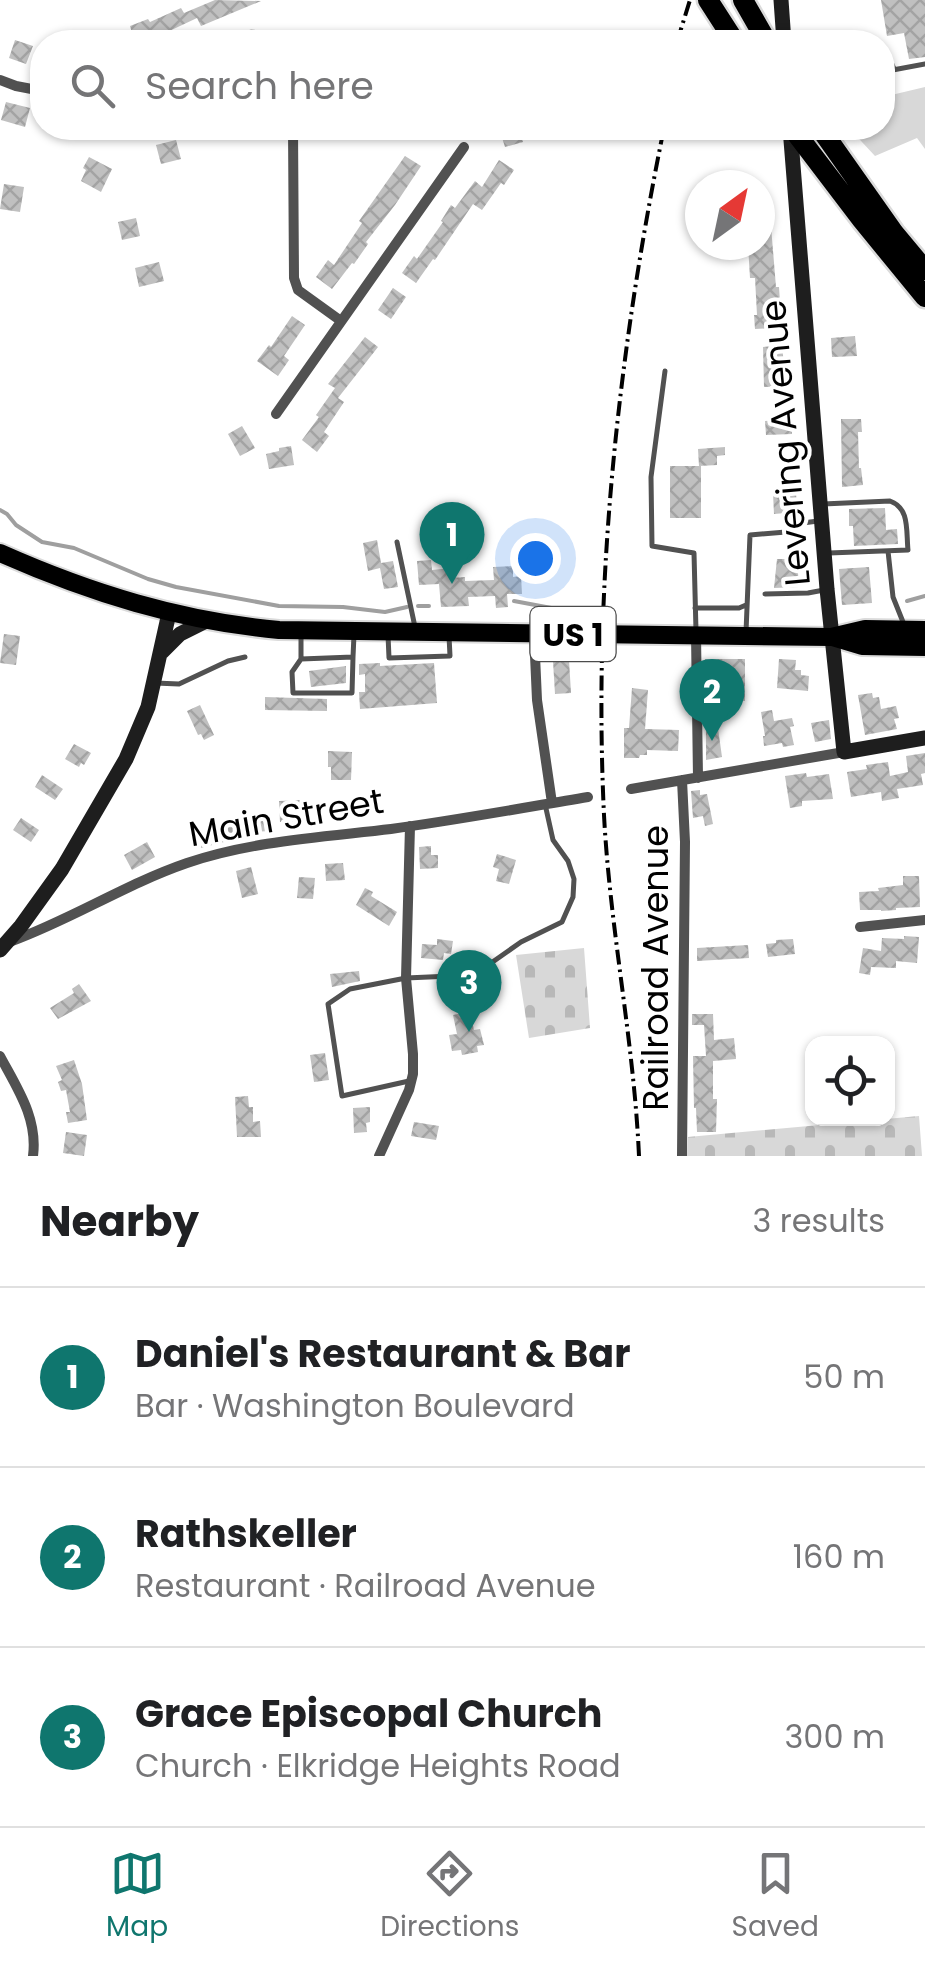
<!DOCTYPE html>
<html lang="en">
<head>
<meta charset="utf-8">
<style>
	body { margin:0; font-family:Poppins,sans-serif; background:#f6f6f6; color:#202124 }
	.controls { position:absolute; right:30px; bottom:30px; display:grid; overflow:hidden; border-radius:20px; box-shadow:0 2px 8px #0004 }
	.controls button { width:90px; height:90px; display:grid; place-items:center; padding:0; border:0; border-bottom:2px solid #e0e0e0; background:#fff; color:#202124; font:50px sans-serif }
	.compass { position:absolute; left:685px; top:170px; width:90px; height:90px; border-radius:50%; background:#fff; box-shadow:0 2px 8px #0004; rotate:33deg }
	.you { position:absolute; left:535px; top:558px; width:35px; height:35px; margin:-25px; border:8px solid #fff; border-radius:50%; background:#1a73e8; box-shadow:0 0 0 15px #1a73e833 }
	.badge { display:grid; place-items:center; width:65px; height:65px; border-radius:50%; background:#0f766e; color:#fff; font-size:32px; font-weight:700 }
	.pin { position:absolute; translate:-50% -82px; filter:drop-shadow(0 2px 5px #0008) }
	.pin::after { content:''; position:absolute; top:52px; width:35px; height:30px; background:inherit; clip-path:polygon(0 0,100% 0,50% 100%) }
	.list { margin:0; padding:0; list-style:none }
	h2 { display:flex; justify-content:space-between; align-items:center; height:130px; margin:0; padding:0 40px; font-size:42px }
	h2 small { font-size:32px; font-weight:400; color:#757577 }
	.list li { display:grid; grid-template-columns:65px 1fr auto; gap:30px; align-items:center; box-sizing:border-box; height:180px; padding:0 40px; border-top:2px solid #e0e0e0 }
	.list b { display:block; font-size:38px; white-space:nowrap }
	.list p { margin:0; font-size:32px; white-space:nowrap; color:#757577 }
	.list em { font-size:32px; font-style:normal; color:#757577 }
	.icon { flex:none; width:55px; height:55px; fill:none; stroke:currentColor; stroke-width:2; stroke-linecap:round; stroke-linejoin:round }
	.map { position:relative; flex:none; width:925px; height:1156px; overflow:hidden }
	.search { position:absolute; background:#fff; box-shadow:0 2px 8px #0004; left:30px; right:30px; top:30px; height:110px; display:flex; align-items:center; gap:25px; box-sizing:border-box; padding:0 35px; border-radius:40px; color:#757577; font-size:38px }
	.sheet { height:670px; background:#fff }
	nav { display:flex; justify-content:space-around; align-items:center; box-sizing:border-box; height:140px; border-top:2px solid #e0e0e0; background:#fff; font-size:28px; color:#757577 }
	nav a { display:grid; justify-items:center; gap:5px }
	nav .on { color:#0f766e }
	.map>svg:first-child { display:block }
	.cemetery { fill:url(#cemetery-stones) }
	.green { fill:#d8d8d8 }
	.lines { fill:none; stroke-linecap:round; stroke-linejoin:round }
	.stream { stroke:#9f9f9f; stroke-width:4 }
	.building { fill:url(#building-cross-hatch) }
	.primary-casing { stroke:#dbdbdb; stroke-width:22 }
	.highway-casing { stroke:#dbdbdb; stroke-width:25 }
	.lane { stroke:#515151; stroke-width:5 }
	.street { stroke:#515151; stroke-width:10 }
	.secondary { stroke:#1e1e1e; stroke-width:15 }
	.primary { stroke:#000; stroke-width:18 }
	.highway { stroke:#000; stroke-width:20 }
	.rail { stroke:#000; stroke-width:4; stroke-dasharray:15 5 2.5 5; stroke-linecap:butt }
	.labels { text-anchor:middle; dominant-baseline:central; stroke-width:8; stroke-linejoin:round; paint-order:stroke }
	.shield { fill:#fff; stroke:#4c4c4c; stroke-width:2.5 }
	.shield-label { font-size:32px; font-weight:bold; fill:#000 }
	.street-label { font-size:35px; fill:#000; stroke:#fff }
</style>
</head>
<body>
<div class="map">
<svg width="925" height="1156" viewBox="0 0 925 1156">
	<defs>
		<pattern id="cemetery-stones" width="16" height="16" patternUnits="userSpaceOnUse" patternTransform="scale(2.5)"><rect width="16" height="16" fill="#d8d8d8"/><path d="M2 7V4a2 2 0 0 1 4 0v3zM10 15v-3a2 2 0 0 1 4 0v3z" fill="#b8b8b8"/></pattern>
		<pattern id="building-cross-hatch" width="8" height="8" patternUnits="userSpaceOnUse" patternTransform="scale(2.5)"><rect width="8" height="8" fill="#c0c0c0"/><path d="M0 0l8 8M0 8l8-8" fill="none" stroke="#a3a3a3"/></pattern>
	</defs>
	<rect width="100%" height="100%" fill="#fff"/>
	<!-- cemetery -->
	<path class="cemetery" d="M584,948L590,1028L529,1038L516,955Z
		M919,1116L922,1156H687L688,1137Z"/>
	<!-- green -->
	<path class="green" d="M925,87V149L917,138L875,156L849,128H882L883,97Z"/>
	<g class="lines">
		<!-- stream -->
		<path class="stream" d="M0,510L7,514L16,525L42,542L74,548L148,579L176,587L279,606L343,607L385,612L407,607
			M514,601L562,610
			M907,601L925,596
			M418,606H429"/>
	</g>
	<!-- building -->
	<path class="building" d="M215,0L261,1L201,26L197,18L146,42H110L132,33L130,26L148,19L150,22L181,8L184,13Z
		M881,0H925V57L909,59L904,33L887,36Z
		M15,40L33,46L26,64L9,58Z
		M6,102L30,108L25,127L1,120Z
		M499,128H519L523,142L505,147Z
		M176,140L181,159L161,164L156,145Z
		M405,156L421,166L395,205L366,242L368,244L354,264L352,263L332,289L316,277L328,260L334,265L362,223L359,221Z
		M89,157L112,169L101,192L81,181L86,170L83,168Z
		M499,160L514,170L504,185L501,183L482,210L473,204L435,260L433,259L416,283L402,273L414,256L417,259L443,222L441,221L451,205L455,208L475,181L482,187Z
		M4,184L24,187L20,212L0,209Z
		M760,214H770L776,287H779L780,302H774L776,328L755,329L754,315H757L755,278H750L748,245H760Z
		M136,218L140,236L122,240L118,222Z
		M159,262L164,281L139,287L135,268Z
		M393,288L406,297L391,319L378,310Z
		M292,316L305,325L284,356L289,360L278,376L257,361L269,345L271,347Z
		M855,336L857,356L832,357L831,338Z
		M365,337L378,347L338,398L344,402L324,432L329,436L317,452L302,440L319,417L316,415L335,388L328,384Z
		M782,345L786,386L764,387L763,347Z
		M791,419L792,434L766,435L765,421Z
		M841,419H861L862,432H858L859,468H861L863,485L842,487Z
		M242,426L255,448L240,456L228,434Z
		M291,446L294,465L269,469L266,454L279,451V448Z
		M725,447V455L717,456V465L699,466L698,449Z
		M670,466H701V518H670Z
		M796,491L797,512L774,514L773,493Z
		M885,508L886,530L897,529L898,544L854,546L853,526H849V509Z
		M377,540L381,563L393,561L398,587L384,589L380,568L368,571L363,543Z
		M777,559H797L799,587L774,588Z
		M431,560L432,570L451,568V578L465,577V581L494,580L493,567L513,566V577L521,576L522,594H507L508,607L496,608L495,596L468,597L469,606L441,607L439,584L419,585L417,561Z
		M869,567L872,603L842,605L839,569Z
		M4,634L20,636L16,665L0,663Z
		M705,659H745V701H706Z
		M779,659L796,660L795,670H801V675L809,676L808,691L777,688Z
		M569,660L571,693L555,694L553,661Z
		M380,663V666L434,663L437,703L360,709L359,692H365V674L359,675V664Z
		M346,666V683L311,687L309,671Z
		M632,688L648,690L645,729L679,730L678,751L647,750V755H640L639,758H624V728H629Z
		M872,693L873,698L879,697L881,709L896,706L899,718L894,719L897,729L865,735L858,695Z
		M265,697L327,699V711L265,710Z
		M200,705L214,735L204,740L201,734L198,735L187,711Z
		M772,710L774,721L792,718L794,726L790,727L794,745L783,747L782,743L764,746L763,736H765L761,712Z
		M829,720L831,739L815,742L811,723Z
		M717,721L722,757L706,760V722Z
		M74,744L91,753L84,765L81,763L79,767L65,759Z
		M328,751L352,752L351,780H331V767H328Z
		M925,753V773L921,774L923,785L897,789L899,798L882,801L881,792L851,797L847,772L867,769L866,765L888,762L890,776L908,772L906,756Z
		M806,773L807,777L829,774L833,799L802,801V806L790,808L785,776Z
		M42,775L63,789L55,800L35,787Z
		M700,790V795L707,794L713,824L705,826L703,816L693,818L691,791Z
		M300,800L301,825L289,826V822H280L279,801Z
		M21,818L39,830L31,842L13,830Z
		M251,820H268L269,831L238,833L239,838L201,848L197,832Z
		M147,842L155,857L132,870L124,855Z
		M431,846V855H438V868L420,869L419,847Z
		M497,854L516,860L509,884L496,881L499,869L493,867Z
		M343,863L345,880L326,881L325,864Z
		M251,867L258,894L242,898L236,871Z
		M903,876H919L920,907L896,908V910L881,911V910H860L859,892L879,891L878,888L903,885Z
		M299,877L315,878L313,899L297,898Z
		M365,888L373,892L371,896L397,912L389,926L356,905Z
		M904,936L919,937L917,963L896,961V968L871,967L870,975L859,973L863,948L881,951L882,938L904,939Z
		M437,939L453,941L451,954L444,953L443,960L421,958L422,944L437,945Z
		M793,939L795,954L768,957L766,944L776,943V940Z
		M748,945L749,958L697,961V948Z
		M359,971L360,981L332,987L330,974Z
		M79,984L91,1001L58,1019L50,1008L74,993L72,989Z
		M470,1011L474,1030L480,1029L484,1045L477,1046L478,1052L462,1055L461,1050L452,1051L449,1035L457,1034L453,1015Z
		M692,1014H713L714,1040L734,1038L736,1059L713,1061V1099H717L716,1132H697L696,1108H694L693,1056H706L704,1025H692Z
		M325,1053L329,1080L314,1082L310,1055Z
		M74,1060L82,1084L87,1120L68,1123L66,1112H70L66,1090L61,1091L58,1082L62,1080L56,1066Z
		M248,1096L249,1107H253V1122L260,1121L261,1137H237L235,1097Z
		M370,1107V1122L366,1123L367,1132L354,1133L353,1108Z
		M414,1122L439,1126L436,1140L411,1136Z
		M66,1132L87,1135L84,1156L63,1153Z"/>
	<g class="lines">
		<defs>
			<path id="primary" d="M0,553C90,593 180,621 279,630L831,637L865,629L925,630
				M832,637L862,646L925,647"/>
			<path id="highway" d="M708,0L735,42
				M743,0L767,42
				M792,128L862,220L925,297
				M820,128L894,233L925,270"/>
		</defs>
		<!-- primary casing -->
		<use href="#primary" class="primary-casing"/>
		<!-- highway casing -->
		<use href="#highway" class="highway-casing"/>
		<!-- lane -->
		<path class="lane" d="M882,53H887L894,69
			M882,72L925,64
			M665,371L651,477L652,546L694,553L696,631
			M823,504L890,501C910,508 906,531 908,550L829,553
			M397,542L415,627
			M888,551L893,597L905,627
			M765,594L808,593L824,590
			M695,608H739L746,605
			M746,632L750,535L786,532L795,524L818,521
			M301,634V659L353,657L354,635
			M388,635L389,658L450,656L449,636
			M301,659L292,672L293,693H352L353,657
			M155,683L179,684L228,661L245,657
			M409,1081L342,1096L328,1004L350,989L406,978L474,975L521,942L562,922L573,897L574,879L568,861L553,840L545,804"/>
		<!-- street -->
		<path class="street" d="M223,42C242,34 257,31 275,42
			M0,80L16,86L42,91
			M293,128L294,278L298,290L341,321
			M276,414L464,147
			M534,633L537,700L552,803
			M696,634L698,778
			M631,789L844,752
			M860,927L925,920
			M12,941C72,919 126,884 187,863C251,841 324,837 391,829C457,820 522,808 588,797
			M0,1056C17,1088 38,1118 33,1156
			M379,1156L409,1090L413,1074V1054L406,978L410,826
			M682,1156L685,842L682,780"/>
		<!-- secondary -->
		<path class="secondary" d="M781,0L784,42
			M790,128L827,589L844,752L925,738
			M162,652L180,634L206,621
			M0,950L21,926L62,869L126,759L148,707L169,613"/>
		<!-- primary -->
		<use href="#primary" class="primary"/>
		<!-- highway -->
		<use href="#highway" class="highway"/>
		<!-- rail -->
		<path class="rail" d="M677,42L690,0
			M639,1156C634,1042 610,930 604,815C593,585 618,353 664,128"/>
	</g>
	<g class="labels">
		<!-- shield labels -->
		<rect class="shield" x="530.5" y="607" width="85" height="54" rx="8"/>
		<g class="shield-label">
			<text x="573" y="634">US 1</text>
		</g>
		<!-- street labels -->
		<g class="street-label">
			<text transform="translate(785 443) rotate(-95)">Levering Avenue</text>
			<text transform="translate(286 817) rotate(-10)">Main Street</text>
			<text transform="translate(655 968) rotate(-90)">Railroad Avenue</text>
		</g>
	</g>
</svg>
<div class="controls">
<button><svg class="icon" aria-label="locate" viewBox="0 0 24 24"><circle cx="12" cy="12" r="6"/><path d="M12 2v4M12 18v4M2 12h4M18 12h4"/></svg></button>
</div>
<svg class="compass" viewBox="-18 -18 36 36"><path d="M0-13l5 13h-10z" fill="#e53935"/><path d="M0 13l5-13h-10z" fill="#757577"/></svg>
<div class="you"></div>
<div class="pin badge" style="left:452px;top:584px">1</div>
<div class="pin badge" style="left:712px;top:741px">2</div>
<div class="pin badge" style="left:469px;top:1032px">3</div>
<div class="search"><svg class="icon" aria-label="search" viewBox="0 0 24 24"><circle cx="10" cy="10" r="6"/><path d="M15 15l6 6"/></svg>Search here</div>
</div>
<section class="sheet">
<h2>Nearby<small>3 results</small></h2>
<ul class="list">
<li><span class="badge">1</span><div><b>Daniel's Restaurant &amp; Bar</b><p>Bar · Washington Boulevard</p></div><em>50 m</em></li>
<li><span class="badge">2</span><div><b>Rathskeller</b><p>Restaurant · Railroad Avenue</p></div><em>160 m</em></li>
<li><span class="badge">3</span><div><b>Grace Episcopal Church</b><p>Church · Elkridge Heights Road</p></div><em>300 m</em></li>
</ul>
</section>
<nav>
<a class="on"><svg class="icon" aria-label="map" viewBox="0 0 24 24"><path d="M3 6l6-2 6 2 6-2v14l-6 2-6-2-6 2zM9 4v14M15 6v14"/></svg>Map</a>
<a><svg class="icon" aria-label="directions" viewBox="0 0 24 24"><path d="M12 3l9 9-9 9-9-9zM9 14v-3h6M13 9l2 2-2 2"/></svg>Directions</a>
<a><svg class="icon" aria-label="saved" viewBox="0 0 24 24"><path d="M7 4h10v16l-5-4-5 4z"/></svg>Saved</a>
</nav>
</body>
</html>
